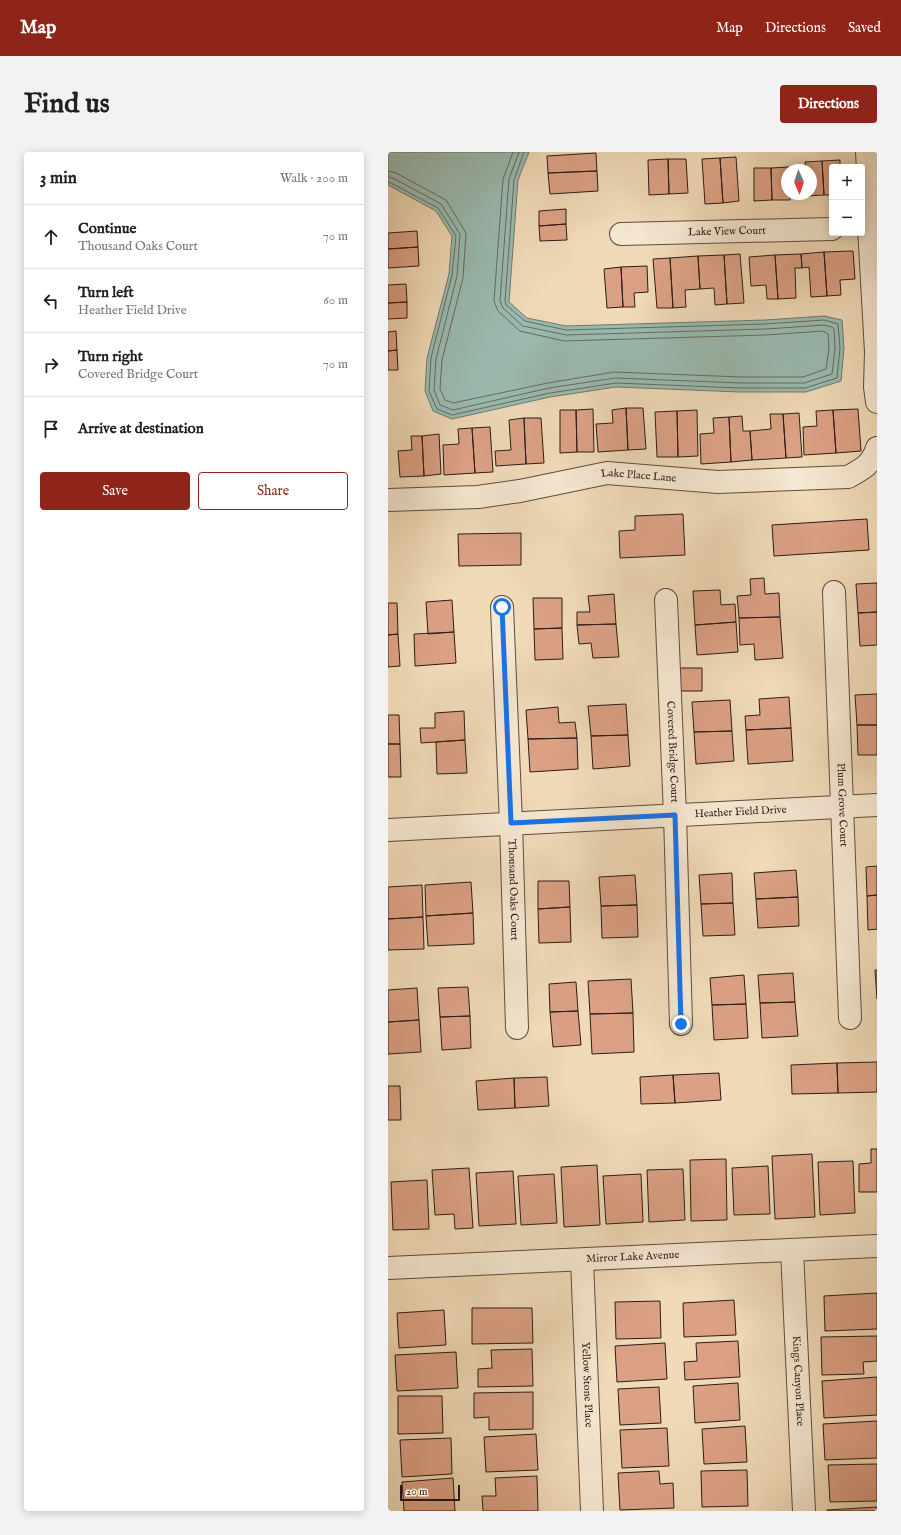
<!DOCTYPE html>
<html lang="en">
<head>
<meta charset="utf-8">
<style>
	body { margin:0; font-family:"IM FELL English",serif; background:#f2f2f2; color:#202124 }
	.controls { position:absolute; right:12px; top:12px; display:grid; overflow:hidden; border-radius:4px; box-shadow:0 2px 10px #0003 }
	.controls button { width:36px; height:36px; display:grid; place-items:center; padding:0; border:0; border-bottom:1px solid #e0e0e0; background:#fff; color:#202124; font:20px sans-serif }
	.compass { position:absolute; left:393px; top:12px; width:36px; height:36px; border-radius:50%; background:#fff; box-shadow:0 2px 10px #0003; rotate:177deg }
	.scale { position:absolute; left:12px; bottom:10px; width:60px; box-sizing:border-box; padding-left:4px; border:2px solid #2d1c16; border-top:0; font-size:11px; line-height:14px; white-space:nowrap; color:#2d1c16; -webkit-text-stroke:3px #f5e7d1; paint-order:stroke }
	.stop { position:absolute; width:12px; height:12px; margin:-9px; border:3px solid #1a73e8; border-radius:50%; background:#fff }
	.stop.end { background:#1a73e8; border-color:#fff; box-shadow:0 1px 4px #0008 }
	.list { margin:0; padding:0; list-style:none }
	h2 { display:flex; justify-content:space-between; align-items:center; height:52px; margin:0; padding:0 16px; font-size:17px }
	h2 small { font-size:13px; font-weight:400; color:#757577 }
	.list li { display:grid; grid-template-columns:26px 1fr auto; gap:12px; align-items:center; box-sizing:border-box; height:64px; padding:0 16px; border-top:1px solid #e0e0e0 }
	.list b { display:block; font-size:15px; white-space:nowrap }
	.list p { margin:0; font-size:13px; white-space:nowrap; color:#757577 }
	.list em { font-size:13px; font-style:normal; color:#757577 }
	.actions { display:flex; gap:8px; padding:12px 16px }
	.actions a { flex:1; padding:9px 0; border:1px solid #8f2418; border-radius:4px; text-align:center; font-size:14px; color:#8f2418 }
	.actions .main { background:#8f2418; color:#fff }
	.icon { flex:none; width:22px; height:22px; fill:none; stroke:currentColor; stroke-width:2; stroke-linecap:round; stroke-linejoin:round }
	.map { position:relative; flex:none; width:489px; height:1359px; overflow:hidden; border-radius:4px }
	header { display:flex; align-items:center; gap:24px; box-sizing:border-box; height:56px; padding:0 20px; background:#8f2418; color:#fff }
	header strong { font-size:19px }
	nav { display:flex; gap:22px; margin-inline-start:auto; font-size:14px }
	.intro { display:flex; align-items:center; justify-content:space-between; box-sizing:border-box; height:96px; padding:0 24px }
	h1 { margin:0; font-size:28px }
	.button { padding:10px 18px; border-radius:4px; background:#8f2418; color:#fff; font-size:14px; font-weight:700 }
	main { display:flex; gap:24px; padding:0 24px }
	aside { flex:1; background:#fff; border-radius:4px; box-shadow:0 2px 10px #0003 }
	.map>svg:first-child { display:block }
	.water { fill:#9abbb0; stroke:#6e7b72 }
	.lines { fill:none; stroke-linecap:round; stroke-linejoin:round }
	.shore { stroke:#646c63; stroke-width:1 }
	.building { fill:#dca185; stroke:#2d1c16 }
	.minor-casing { stroke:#5e4c3e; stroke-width:24 }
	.minor { stroke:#f5e7d1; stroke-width:22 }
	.route { stroke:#1a73e8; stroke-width:5 }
	.labels { text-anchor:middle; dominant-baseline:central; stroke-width:3.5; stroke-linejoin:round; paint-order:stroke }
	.street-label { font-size:11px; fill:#2d1c16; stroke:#f5e7d1 }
</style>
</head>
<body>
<header>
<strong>Map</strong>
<nav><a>Map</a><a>Directions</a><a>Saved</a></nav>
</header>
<div class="intro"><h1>Find us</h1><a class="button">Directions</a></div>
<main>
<aside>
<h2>3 min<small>Walk · 200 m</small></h2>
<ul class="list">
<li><svg class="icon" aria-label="ahead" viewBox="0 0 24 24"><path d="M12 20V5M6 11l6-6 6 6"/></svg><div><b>Continue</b><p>Thousand Oaks Court</p></div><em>70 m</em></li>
<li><svg class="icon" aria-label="left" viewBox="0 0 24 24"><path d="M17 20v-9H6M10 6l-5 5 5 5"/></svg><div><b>Turn left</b><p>Heather Field Drive</p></div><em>60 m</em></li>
<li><svg class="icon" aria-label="right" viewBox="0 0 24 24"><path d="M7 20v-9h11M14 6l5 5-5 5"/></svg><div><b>Turn right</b><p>Covered Bridge Court</p></div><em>70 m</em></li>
<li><svg class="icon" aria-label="arrive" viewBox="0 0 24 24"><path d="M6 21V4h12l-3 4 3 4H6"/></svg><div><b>Arrive at destination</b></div></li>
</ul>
<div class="actions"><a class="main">Save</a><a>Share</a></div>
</aside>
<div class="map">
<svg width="489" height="1359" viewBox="0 0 489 1359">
	<rect width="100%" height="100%" fill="#f0dab8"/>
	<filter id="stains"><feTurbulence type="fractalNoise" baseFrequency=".005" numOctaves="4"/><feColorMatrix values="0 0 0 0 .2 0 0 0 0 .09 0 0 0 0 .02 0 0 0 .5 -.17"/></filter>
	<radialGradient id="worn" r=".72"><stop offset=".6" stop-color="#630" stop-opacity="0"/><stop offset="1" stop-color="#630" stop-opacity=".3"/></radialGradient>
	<!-- water -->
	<path class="water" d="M0,0H141L130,28L121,150L139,166L178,174L377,168L436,164L454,168L456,196L453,229L418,240H352L228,235L162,245L64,267L45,259L37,239L39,206L61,122L64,84L48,59L0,33Z"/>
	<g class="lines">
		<!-- shore -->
		<path class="shore" d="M0,19L8,21L58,48L78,81L75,126L54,208L52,237L57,248L65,251L160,231L226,220L353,225H415L438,217L441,196L440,182L435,179L378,183L176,189L132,179L110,159L106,149L115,27L125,0
			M0,25L5,26L53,52L72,82L69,124L48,207L46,238L52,253L65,258L161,236L227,226L353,231H416L444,222L447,196L446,177L444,175L436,173L378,177L178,183L135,174L115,156L112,149L121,27L131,0
			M0,30L3,31L50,56L68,84L64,123L43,206L41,239L49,257L64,263L162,241L228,231L352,236H417L449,226L452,196L450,172L436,168L377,172L178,178L137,169L118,153L117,149L126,28L136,0"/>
	</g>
	<!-- building -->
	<path class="building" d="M208,1L209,19L160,21L159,4Z
		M348,5L351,49L335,51L332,6Z
		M332,6L335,51L317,52L314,7Z
		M280,7H298L300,41L281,42Z
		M280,7L281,42L261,43L260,8Z
		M452,8V15H444V43H436L434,9Z
		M434,9L436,43L419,44V42H423V18H418L417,10Z
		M401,15V18H399V42H402V48H384L383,16Z
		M366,16H383L384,48L366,49Z
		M209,19L210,39L162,42L160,21Z
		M178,57V72L151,74V59Z
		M178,72L179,88L152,89L151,74Z
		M29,79L30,95L0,97V81Z
		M30,95L31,114L0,116V97Z
		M465,99L467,127L452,128L453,143L439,144L436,100Z
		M436,100L439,144L423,145L421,115L414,116L413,102Z
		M352,102L356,151L339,152L336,103Z
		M413,102L414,116H407L408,146L390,147L387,103Z
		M336,103L339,152L327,153L326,136L312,137L310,104Z
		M387,103L390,147H379L378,133L363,134L361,105Z
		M310,104L312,137L297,138L298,155L285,156L282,106Z
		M282,106L285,156H269L265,107Z
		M259,114L260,140L246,141L247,155H235L233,115Z
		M233,115L235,155L219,156L216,117Z
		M18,132L19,150L0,151V133Z
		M19,150V166L0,167V151Z
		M8,179L9,198L0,199V180Z
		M9,198L10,218H0V199Z
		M238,256H255L258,297L240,298Z
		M238,256L240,298L210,300L208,272L225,271L224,258Z
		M205,257L206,300H189L188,258Z
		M470,257L473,299L448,301L445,258Z
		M172,258H188L189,300L172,301Z
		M309,258L310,304L290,305L289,259Z
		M445,258L448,301L416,303L415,275L429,274L428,259Z
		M289,259L290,305H269L267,260Z
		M411,261L414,305L398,306L395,262Z
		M382,262H395L398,306L364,308L362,279L383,277Z
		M354,264L355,279H362L364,308L343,310L341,265Z
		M341,265L343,310L313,312L312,282L326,281L325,266Z
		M136,266H153L156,311L138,312Z
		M136,266L138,312L108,314L107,299L123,298L121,268Z
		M102,275L105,320L87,321L84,276Z
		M84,276L87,321L56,323L55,293L71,292L70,277Z
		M51,282L53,322L36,324L34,284Z
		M23,284H34L36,324L12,325L10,299L24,298Z
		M295,362L297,403L232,406L231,379L247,378V364Z
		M479,367L481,398L386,404L384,373Z
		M133,381V413L71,414L70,382Z
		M376,426L377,442L391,441L392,465L351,466L349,444L363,443L362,427Z
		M489,431V460L470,461L468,432Z
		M332,438L333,453L347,452L348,470L307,473L305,439Z
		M226,442L228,472L189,473V460H202L200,444Z
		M145,446H174V476L146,477Z
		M64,448L66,480L40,482L38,450Z
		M0,451H9L10,482L0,483Z
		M489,460V493L472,494L470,461Z
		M392,465L395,506L367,508L366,492L352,493L351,466Z
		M348,470L350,500L309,503L307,473Z
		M228,472L231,505L205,506L203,491L191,492L189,473Z
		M174,476L175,507L147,508L146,477Z
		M66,480L68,511L27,514L26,482Z
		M10,482L12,514L0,515V483Z
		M290,516H314V539H290Z
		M489,542V573H469L467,543Z
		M401,545L403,576L358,578L357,564L372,563L371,547Z
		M342,548L344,579L306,580L304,550Z
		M238,552L240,583L203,584L200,554Z
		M170,555L171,571L187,570L189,586L140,587L138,558Z
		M76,559L77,588L33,591L32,576H47V561Z
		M0,563H11L12,592H0Z
		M469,573H489V603H470Z
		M403,576L405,609L360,612L358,578Z
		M344,579L346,609L308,612L306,580Z
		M240,583L242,614L205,617L203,584Z
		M189,586L190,617L142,620L140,587Z
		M77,588L79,621L49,622L48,590Z
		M0,592H12L13,625H0Z
		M489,714V743L479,744L478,715Z
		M408,718L410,745L368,747L366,721Z
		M344,721L345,751L313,752L311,723Z
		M247,723L249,753L213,754L211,725Z
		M150,729H181L182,755L150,757Z
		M83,730L85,761L38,764L37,733Z
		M34,733L35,765L0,767V735Z
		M489,743V777L480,778L479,744Z
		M410,745L411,774L370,776L368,747Z
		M345,751L347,783L315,784L313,752Z
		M249,753L250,785L214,786L213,754Z
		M182,755L183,790L151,791L150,757Z
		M85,761L86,792L40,794L38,764Z
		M35,765L36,797L0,798V767Z
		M487,818H489V847Z
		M405,821L407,850L372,851L370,823Z
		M356,823L358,852L324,853L322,826Z
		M243,827L245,861L202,862L200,829Z
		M188,830L190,859L162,860L161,832Z
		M80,835L82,864L52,865L50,836Z
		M29,836L31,868L0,870V838Z
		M407,850L410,884L374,886L372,851Z
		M358,852L360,886L326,888L324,853Z
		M190,859L193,893L165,895L162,860Z
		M245,861L246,900L204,902L202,862Z
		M82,864L83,896L54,898L52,865Z
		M31,868L33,900L0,902V870Z
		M489,910V940L450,941L449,911Z
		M449,911L450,941L404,942L403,913Z
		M331,921L333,948L287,951L285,923Z
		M285,923L287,951L253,952L252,925Z
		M159,925L161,954L127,956L126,926Z
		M126,926L127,956L90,958L88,929Z
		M0,934H12L13,968H0Z
		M483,997H489V1040H471V1012L483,1011Z
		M424,1002L427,1065L387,1067L384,1004Z
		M338,1007L339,1068L303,1069L302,1008Z
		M465,1009L467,1061L432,1063L430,1010Z
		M209,1013L212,1073L176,1075L173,1015Z
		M380,1014L382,1062L346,1063L344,1016Z
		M81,1016L85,1076L67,1077L66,1062L47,1063L44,1018Z
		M295,1017L297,1068L261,1070L259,1018Z
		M125,1019L128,1072L91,1074L88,1021Z
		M166,1022L169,1071L133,1073L130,1024Z
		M253,1022L255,1070L218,1072L215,1024Z
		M39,1028L41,1077L5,1078L3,1030Z
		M489,1141V1177L437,1179L436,1144Z
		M346,1148L348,1183L296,1185L295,1151Z
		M272,1149L273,1186L228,1187L227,1150Z
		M84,1156H144L145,1191L84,1192Z
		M56,1158L58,1193L11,1196L9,1161Z
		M489,1184V1209L475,1210L476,1222L434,1223L433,1185Z
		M350,1189L352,1225L297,1228L296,1210L309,1209L308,1191Z
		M277,1191L279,1227L229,1230L227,1194Z
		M144,1197L145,1234L90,1235V1217L104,1216L103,1198Z
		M68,1200L70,1236L9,1239L7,1203Z
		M489,1225V1263L436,1266L434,1229Z
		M350,1231L352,1268L307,1271L305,1234Z
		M271,1235L273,1271L232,1273L230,1237Z
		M145,1240V1277L101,1278V1265L86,1266V1241Z
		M10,1244H54L55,1281L10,1282Z
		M489,1269V1306L437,1308L435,1272Z
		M357,1274L359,1310L316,1312L314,1277Z
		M279,1276L281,1314L234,1316L232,1278Z
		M148,1282L150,1318L98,1320L96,1285Z
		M63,1286L64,1322L14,1325L12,1288Z
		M489,1312V1349L442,1350L440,1313Z
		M359,1318L360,1354L314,1355L313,1319Z
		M271,1319L272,1332L285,1331L286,1356L232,1358L230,1321Z
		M149,1324L150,1359H95L94,1344H108L107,1326Z
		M65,1326L67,1359H16L14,1330Z
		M489,1355V1359H439V1358Z"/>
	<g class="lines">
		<defs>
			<g id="minor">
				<path d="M479,0L482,55L481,76L488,200L487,235L489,250"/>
				<path id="s1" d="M233,82L444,77"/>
				<path id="s2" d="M0,348L90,345L132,339L219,321L330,330L460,325C475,317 484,312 489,296"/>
				<path id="s3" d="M446,440L462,866"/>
				<path id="s4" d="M278,448L287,663L293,872"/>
				<path id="s5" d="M114,455L123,671L129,876"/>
				<path id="s6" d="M0,678L489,653"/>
				<path id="s7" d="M404,1098L416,1359"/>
				<path id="s8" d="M194,1108L204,1359"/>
				<path id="s9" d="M0,1116L489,1094"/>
			</g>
		</defs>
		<!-- minor casing -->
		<use href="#minor" class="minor-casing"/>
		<!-- minor -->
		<use href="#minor" class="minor"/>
	</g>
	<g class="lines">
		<!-- route -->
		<path class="route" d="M114,455L123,671L287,663L293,872"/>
	</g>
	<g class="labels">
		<!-- street labels -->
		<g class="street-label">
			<text stroke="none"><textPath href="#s1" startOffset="106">Lake View Court</textPath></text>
			<text stroke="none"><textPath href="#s2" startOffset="253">Lake Place Lane</textPath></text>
			<text stroke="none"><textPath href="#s4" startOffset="152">Covered Bridge Court</textPath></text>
			<text stroke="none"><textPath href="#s3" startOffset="213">Plum Grove Court</textPath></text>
			<text stroke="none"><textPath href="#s6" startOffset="353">Heather Field Drive</textPath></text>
			<text stroke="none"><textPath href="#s5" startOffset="283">Thousand Oaks Court</textPath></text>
			<text stroke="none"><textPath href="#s9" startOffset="245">Mirror Lake Avenue</textPath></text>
			<text stroke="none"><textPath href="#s7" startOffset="131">Kings Canyon Place</textPath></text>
			<text stroke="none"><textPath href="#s8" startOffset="125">Yellow Stone Place</textPath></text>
		</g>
	</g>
	<rect width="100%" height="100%" filter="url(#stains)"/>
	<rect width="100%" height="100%" fill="url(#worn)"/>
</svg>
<div class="controls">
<button>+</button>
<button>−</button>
</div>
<svg class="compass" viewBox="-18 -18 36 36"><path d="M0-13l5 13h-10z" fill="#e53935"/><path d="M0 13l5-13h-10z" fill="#757577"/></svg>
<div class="scale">20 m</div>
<div class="stop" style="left:114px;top:455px"></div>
<div class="stop end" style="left:293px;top:872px"></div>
</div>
</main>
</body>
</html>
